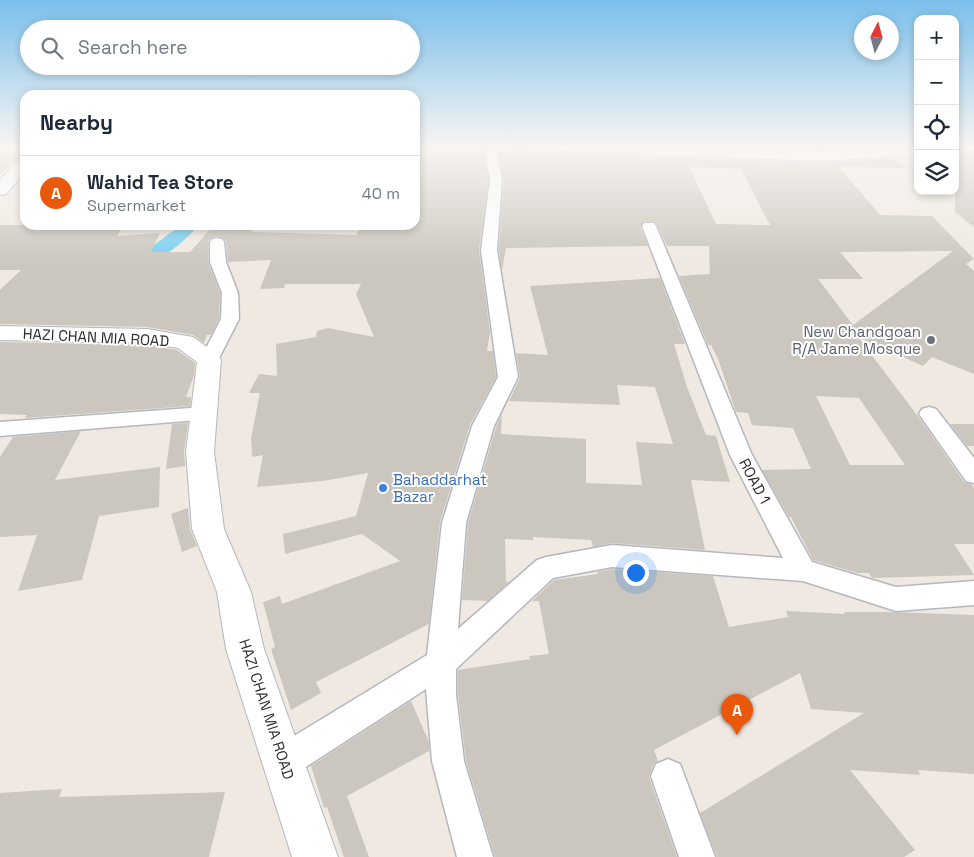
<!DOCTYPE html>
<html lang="en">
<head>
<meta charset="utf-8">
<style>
	body { margin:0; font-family:"Space Grotesk",sans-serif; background:#f2f2f3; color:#1f2937 }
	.controls { position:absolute; right:15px; top:15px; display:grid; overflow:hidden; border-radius:10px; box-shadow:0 2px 8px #0003 }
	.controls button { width:45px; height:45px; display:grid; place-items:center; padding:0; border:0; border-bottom:1px solid #e0e1e3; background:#fff; color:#1f2937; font:25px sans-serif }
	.compass { position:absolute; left:854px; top:15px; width:45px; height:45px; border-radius:50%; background:#fff; box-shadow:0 2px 8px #0003; rotate:6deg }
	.you { position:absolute; left:635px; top:572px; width:18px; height:18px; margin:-12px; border:4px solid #fff; border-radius:50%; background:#1a73e8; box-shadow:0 0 0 8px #1a73e833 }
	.badge { display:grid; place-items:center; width:32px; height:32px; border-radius:50%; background:#ea580c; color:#fff; font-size:16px; font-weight:700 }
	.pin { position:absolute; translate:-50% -41px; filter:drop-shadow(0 1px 2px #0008) }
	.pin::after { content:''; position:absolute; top:26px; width:18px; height:15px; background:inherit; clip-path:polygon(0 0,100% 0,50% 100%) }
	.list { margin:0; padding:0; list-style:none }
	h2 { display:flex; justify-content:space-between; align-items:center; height:65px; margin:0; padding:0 20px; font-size:21px }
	h2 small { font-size:16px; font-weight:400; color:#747a83 }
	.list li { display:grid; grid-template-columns:32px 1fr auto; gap:15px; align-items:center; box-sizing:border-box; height:75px; padding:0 20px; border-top:1px solid #e0e1e3 }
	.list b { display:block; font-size:19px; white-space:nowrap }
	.list p { margin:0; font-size:16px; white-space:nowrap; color:#747a83 }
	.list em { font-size:16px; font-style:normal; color:#747a83 }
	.icon { flex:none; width:28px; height:28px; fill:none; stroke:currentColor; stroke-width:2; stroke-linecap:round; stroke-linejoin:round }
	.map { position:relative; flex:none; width:974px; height:857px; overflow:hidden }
	.search { position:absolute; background:#fff; box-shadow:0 2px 8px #0003; left:20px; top:20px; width:400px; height:55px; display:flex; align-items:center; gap:12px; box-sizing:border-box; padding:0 18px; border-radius:28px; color:#747a83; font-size:19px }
	.panel { position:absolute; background:#fff; box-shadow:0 2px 8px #0003; left:20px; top:90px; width:400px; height:140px; border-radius:15px }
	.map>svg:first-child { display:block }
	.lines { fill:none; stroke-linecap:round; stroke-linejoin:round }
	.canal { fill:#75cff0; fill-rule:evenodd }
	.building { fill:#cbc7bf; fill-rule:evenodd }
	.street-casing { stroke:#b4b7c1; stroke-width:3 }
	.secondary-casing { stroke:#b4b7c1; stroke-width:2 }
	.street { fill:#fff; fill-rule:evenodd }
	.secondary { fill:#fff; fill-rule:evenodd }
	.worship-dot { fill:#6b7280; stroke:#fff; stroke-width:2 }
	.shop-dot { fill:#3f7fe0; stroke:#fff; stroke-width:2 }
	.labels { text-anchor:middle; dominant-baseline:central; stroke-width:4; stroke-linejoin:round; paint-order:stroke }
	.worship-label { font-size:15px; fill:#5b616d; stroke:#fff; text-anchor:end }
	.street-label { font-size:15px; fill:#2e2e2e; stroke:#fff }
	.shop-label { font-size:15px; fill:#366cbe; stroke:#fff; text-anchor:start }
</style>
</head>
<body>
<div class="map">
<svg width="974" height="857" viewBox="0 0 974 857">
	<rect width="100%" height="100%" fill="#efe9e1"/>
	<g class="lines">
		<!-- canal -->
		<path class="canal" d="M181,225H198C187,242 140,277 119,272L117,268L119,264L154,245Z"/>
	</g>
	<!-- building -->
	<path class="building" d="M0,146H25V155L19,158L0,174Z
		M415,146L485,147L483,155L488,179L479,250L490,332L487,351H493L496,377L470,425L440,522L429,624L316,682L321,693L291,710L271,649L275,647L263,602L280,596L282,604L400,561L362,534L285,554L283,534L356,516L368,473L323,481L257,487L263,455L252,457L251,438L260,393H249L259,374L277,376L276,344L316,337L317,331L328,328L374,337L356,294L361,284H285L284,288L260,289L271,260L228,262L226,241L222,237L217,236L212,237L208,241V262L220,293L219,319L211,335H207L204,343L193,335L147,327L0,324V290L21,270H0V225H124L117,236L160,233L151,252H190L214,225H257L251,232L356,235L361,225H415Z
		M788,146H870L873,147L821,149L791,148Z
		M500,147L532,148L535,151L540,152L821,163L892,158L908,168L839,167L880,215L932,216L974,259L966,264L974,271V374L932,357L923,366L858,337L923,423L964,482L971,484L974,488V544H954L974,575L872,578L869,573H857L813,560L791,517H789L762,470L811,469L793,428L752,425L748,413L736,412L718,359L711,345H708L679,276L710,274L709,246H667L656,222L644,221L640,227L648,246L506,248L502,270L499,250L504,179L499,155ZM689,167L741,169L770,225L716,224ZM953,251L853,325L818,279H863L840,252ZM816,396L859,398L905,465H850Z
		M974,153V227L955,212V154Z
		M660,278L685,344H674L687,387L706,435L716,436L730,482L691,480L705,550L612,543L593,547L591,540L533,537V540L505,539L506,582L510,581L488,601L462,600L468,523L496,427L502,414L501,434L586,439V483L642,485L636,442L673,444L655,387L617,385L620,405L509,401L520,378L516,353L548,355L530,286Z
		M0,342L147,345L177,350L195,363L194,375L186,397H191L190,406L25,418L27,415L0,414Z
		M188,423L184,452L185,466L166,469L172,424Z
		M950,424H974V446H967Z
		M81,431L55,480L160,467L159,507L99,516L82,580L18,591L37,535L0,537V457L13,437Z
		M188,508L190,529L197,546L182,552L171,514Z
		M612,569L713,576L729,627L788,617L786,611L845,614L844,612H890L974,615V774L918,770L920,775L850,770L915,850L904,857H717L700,813L864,713L811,709L800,673L654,750L658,761L654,763L649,777L677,857H495L466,761L458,695V670L530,659L529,656L549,654L539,601H532L554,580L598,574L597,572Z
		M411,701L429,742V751L347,796L369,857H344L327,807L324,808L311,766Z
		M62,789L59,797L225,792L209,857H0V793Z"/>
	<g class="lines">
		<defs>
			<path id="street" d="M487,146H498L497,155L502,179L497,250L518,377L494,426L466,523L458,629L537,560L546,557L612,545L783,558L730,455L642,226L644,223H654L656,226L752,455L812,562L896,587L974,581V605L896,611L803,581L612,567L553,578L456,669V695L464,761L493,857H457L432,761L426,689L295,774L283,778L271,774L267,762L271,750L427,655L442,523L472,426L498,377L481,250L490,179L485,155Z
				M773,146H785L796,154L794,156H786Z
				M217,238L222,239L224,242L226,262L238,293L239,319L218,360L216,364L209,366L202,364L200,360L221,319L222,293L210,262V242L212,239Z
				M204,407L211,409L214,414L211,419L0,436V422Z
				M929,407L936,409L974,458V483L966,481L919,414L922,409Z
				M668,759L680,764L715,857H679L651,776L656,764Z"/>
			<path id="secondary" d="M533,146H657L821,151L918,147V155L821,161L540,150L535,149Z
				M955,146H974V151L955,152Z
				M25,157V172L6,194L0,195V180L20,159Z
				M0,326L147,329L193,337L218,355L221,360L214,452L224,529L251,592L264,649L338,857H292L226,649L217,592L192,529L186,452L197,362L178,348L147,343L0,340Z"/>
		</defs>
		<!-- street casing -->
		<use href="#street" class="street-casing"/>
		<!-- secondary casing -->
		<use href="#secondary" class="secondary-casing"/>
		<!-- street -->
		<use href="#street" class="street"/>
		<!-- secondary -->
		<use href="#secondary" class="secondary"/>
	</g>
	<!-- sky -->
	<linearGradient id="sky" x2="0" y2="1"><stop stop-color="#7abfeb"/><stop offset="0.55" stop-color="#f8f5f2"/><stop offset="1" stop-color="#f8f5f2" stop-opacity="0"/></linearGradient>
	<rect width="974" height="266" fill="url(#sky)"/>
	<!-- markers -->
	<circle class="worship-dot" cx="931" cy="340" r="5"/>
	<circle class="shop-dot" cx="383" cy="488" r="5"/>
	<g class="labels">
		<!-- worship labels -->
		<g class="worship-label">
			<text x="921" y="331">New Chandgoan<tspan x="921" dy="17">R/A Jame Mosque</tspan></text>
		</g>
		<!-- street labels -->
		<g class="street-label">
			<text transform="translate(96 337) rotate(3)">HAZI CHAN MIA ROAD</text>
			<text transform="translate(755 481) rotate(62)">ROAD 1</text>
			<text transform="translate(267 709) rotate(72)">HAZI CHAN MIA ROAD</text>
		</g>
		<!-- shop labels -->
		<g class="shop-label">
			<text x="393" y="479">Bahaddarhat<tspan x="393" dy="17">Bazar</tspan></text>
		</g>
	</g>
</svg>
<div class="controls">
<button>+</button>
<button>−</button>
<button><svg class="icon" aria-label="locate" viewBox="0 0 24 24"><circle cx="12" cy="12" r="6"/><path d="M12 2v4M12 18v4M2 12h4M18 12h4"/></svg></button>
<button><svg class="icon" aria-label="layers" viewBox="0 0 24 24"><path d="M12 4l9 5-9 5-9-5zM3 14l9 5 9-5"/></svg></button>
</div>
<svg class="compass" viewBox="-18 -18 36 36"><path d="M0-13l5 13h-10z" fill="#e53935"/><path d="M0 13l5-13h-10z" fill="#747a83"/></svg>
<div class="you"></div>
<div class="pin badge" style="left:737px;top:735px">A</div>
<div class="search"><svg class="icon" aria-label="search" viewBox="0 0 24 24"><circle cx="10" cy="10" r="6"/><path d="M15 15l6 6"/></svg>Search here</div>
<section class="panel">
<h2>Nearby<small></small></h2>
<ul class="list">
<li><span class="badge">A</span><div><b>Wahid Tea Store</b><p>Supermarket</p></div><em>40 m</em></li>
</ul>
</section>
</div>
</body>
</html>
